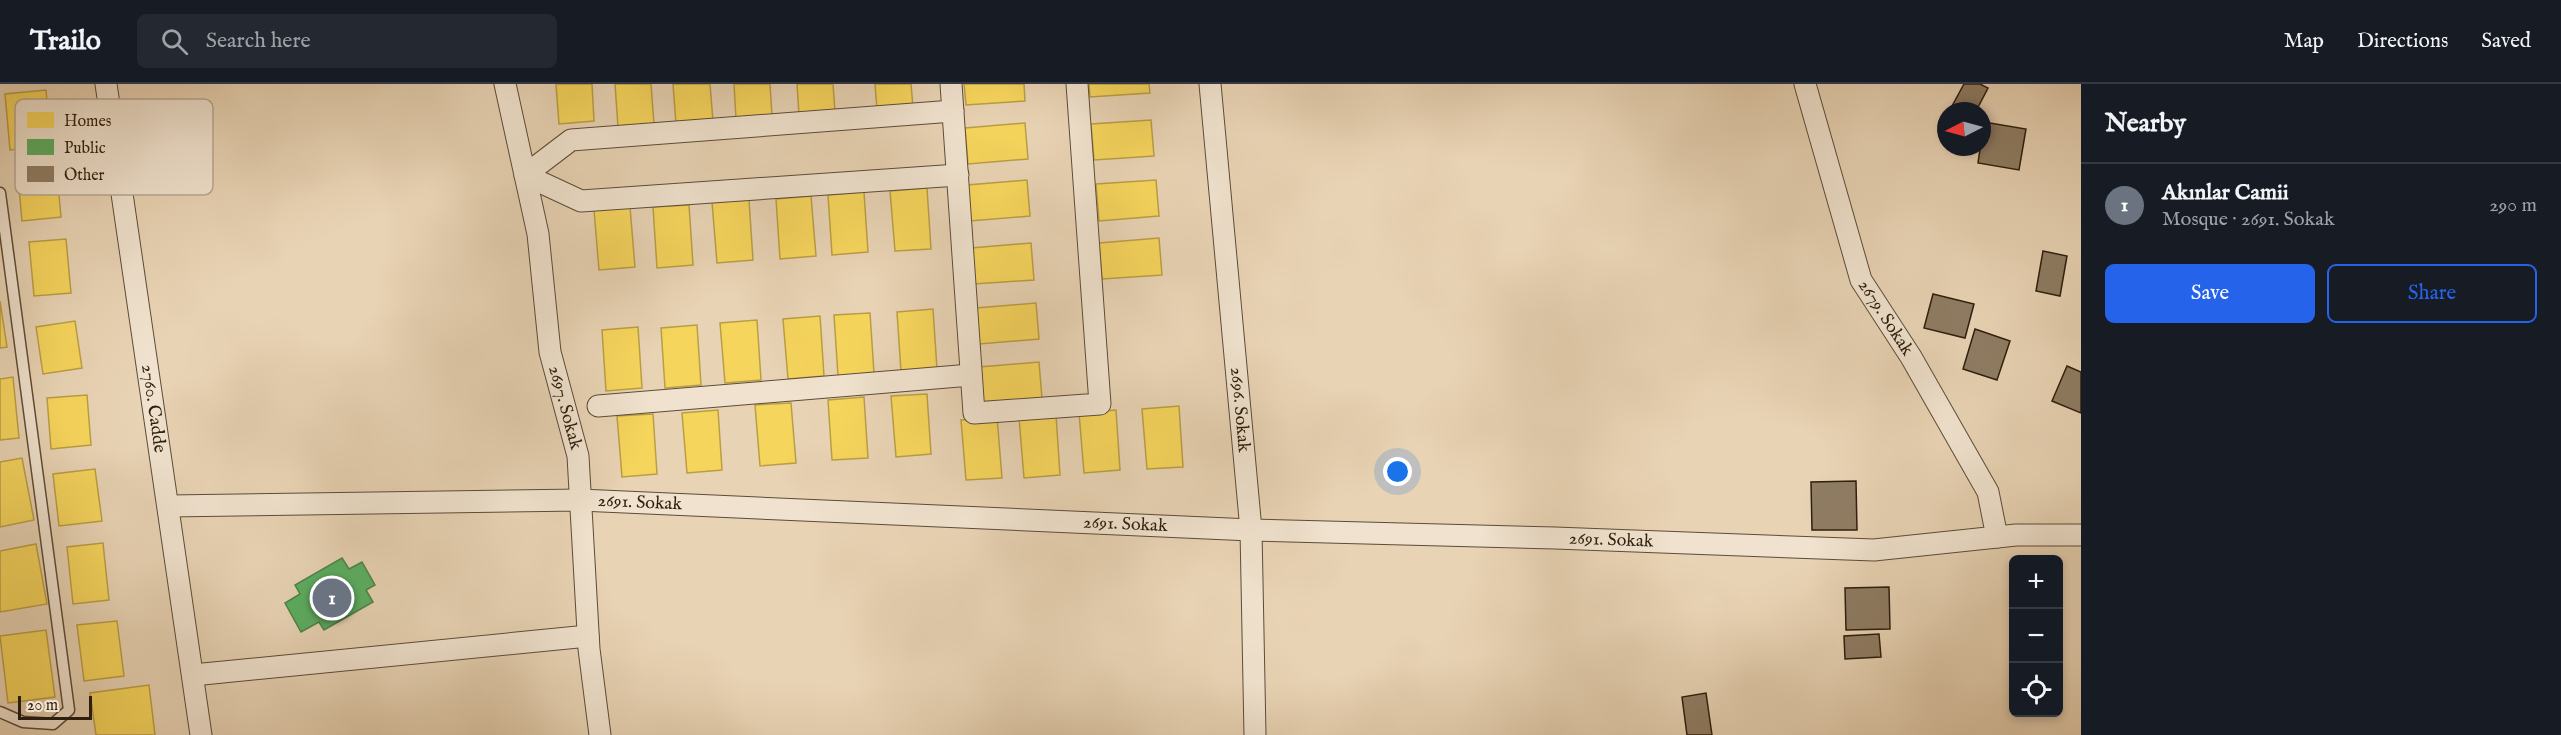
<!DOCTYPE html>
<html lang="en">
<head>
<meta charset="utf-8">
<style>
	body { margin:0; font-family:"IM FELL English",serif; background:#242831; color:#f1f3f6 }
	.controls { position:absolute; right:18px; bottom:18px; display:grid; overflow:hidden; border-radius:9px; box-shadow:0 3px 9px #0003 }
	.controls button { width:54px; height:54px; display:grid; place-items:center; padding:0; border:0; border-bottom:2px solid #363941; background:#171b24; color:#f1f3f6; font:30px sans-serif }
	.compass { position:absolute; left:1937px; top:18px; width:54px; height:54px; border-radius:50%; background:#171b24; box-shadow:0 3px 9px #0003; rotate:264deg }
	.scale { position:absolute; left:18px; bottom:15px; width:74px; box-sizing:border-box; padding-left:6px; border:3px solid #2e1f0e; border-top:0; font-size:16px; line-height:21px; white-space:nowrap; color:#2e1f0e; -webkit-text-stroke:4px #f0e2ce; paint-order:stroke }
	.you { position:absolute; left:1398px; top:388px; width:21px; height:21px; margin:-15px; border:4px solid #fff; border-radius:50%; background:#1a73e8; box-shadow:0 0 0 9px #1a73e833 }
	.badge { display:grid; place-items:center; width:39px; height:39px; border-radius:50%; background:#2563eb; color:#fff; font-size:20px; font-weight:700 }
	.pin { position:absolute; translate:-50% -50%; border:3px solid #fff; box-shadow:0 2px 6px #0006 }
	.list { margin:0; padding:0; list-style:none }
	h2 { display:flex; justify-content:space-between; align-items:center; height:78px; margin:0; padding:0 24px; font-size:26px }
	h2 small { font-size:20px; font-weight:400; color:#9ea1a6 }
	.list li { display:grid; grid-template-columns:39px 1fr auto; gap:18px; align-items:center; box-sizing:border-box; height:84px; padding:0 24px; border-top:2px solid #363941 }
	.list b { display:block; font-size:22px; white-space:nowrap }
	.list p { margin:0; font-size:20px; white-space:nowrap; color:#9ea1a6 }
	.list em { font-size:20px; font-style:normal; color:#9ea1a6 }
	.actions { display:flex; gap:12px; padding:18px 24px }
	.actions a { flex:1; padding:14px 0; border:2px solid #2563eb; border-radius:9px; text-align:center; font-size:21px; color:#2563eb }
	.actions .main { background:#2563eb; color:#fff }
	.icon { flex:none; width:33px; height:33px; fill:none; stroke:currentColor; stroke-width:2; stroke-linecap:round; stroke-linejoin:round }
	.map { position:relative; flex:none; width:2081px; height:651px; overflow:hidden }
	header { display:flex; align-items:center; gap:36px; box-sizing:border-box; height:84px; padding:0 30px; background:#171b24; border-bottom:2px solid #363941 }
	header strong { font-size:28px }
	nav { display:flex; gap:33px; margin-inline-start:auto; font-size:21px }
	.search { width:420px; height:54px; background:#242831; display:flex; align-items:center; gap:15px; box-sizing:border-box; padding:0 21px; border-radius:9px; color:#9ea1a6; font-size:22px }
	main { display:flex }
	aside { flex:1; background:#171b24 }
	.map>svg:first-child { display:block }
	.homes { fill:#f6d55c; stroke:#ba9e45; stroke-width:1.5 }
	.public { fill:#5aae61; stroke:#4d8348; stroke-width:1.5 }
	.building { fill:#8f7d64; stroke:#2e1f0e; stroke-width:1.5 }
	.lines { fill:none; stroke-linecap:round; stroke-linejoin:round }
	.lane-casing { stroke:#5c4c38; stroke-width:13 }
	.street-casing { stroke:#5c4c38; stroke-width:23 }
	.lane { stroke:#f0e2ce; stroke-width:10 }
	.street { stroke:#f0e2ce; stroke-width:21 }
	.labels { text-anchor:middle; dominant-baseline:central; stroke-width:6; stroke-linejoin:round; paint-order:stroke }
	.street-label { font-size:18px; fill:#2e1f0e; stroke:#f0e2ce }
	.key { fill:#f0e2ce; stroke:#b6a894; stroke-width:1.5 }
	.key-label { font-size:16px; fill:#2e1f0e }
</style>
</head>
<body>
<header>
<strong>Trailo</strong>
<div class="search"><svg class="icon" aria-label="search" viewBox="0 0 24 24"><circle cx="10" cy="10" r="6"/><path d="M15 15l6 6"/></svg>Search here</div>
<nav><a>Map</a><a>Directions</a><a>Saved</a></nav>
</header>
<main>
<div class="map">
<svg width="2081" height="651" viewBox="0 0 2081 651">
	<rect width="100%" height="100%" fill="#e8d3b4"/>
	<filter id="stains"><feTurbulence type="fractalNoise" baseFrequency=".00333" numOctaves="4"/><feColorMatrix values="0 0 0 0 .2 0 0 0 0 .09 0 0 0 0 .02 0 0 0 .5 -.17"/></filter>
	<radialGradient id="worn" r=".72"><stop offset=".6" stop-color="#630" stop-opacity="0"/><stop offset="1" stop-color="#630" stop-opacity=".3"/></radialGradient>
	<!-- homes -->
	<path class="homes" d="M556,0H592L594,37L559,40Z
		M615,0H651L654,40L618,43Z
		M673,0H710L713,37L676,40Z
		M734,0H770L772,32L736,35Z
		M797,0H833L835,28L799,31Z
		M875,0H911L913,23L877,26Z
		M964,0H1024L1025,17L966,21Z
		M1089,0H1149L1150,9L1090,13Z
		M46,6L51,62L10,66L5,10Z
		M1151,36L1154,72L1094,76L1091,40Z
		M1025,39L1028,75L968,80L965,44Z
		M57,90L61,133L22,137L18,94Z
		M1027,96L1030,132L970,137L967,101Z
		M1156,96L1159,132L1099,137L1096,100Z
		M927,104L931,165L895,167L890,107Z
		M864,108L868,168L832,171L828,111Z
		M811,112L816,172L780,175L776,115Z
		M749,116L753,176L717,179L712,118Z
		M689,121L693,181L657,184L653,123Z
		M630,123L635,183L599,186L594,126Z
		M1159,154L1162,191L1102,195L1099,159Z
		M66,155L71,209L34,212L29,158Z
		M1031,159L1034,196L974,200L971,164Z
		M0,217L7,263L0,264Z
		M1036,219L1039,255L979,260L976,224Z
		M933,225L937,285L901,288L897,228Z
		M870,229L874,289L838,292L834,231Z
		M820,232L824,292L788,295L783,235Z
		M757,236L761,296L725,299L720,239Z
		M75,237L82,284L43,290L36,243Z
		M697,241L701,301L665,304L661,244Z
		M638,243L642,304L606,307L602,246Z
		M1039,278L1042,314L982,319L979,283Z
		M13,293L19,354L0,356V295Z
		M927,310L931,370L896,373L891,312Z
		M87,311L91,361L51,365L47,314Z
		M864,313L868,374L832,376L828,316Z
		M791,319L796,379L760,382L755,321Z
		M1179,322L1183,383L1147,385L1142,325Z
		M718,326L722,386L687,389L682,329Z
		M1116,326L1120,386L1084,389L1079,329Z
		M653,330L657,390L622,393L617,332Z
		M1056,331L1060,391L1024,394L1019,334Z
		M997,333L1002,394L966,396L961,336Z
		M22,374L34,436L0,443V378Z
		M95,385L102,437L59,442L53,390Z
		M103,459L109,516L73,520L67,463Z
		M36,460L47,520L0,528V467Z
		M117,537L124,592L84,597L77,541Z
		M46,546L55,613L8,619L0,552Z
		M149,601L155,651H96L90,609Z"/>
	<!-- public -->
	<path class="public" d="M342,474L349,485L362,478L375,501L366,506L373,518L324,546L319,538L301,548L285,519L300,510L295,501Z"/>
	<!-- building -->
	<path class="building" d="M1964,0H1980L1988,4L1976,27H1957L1951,24Z
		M1984,38L2026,45L2019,86L1978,79Z
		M2043,167L2067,172L2060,212L2036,207Z
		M1933,210L1974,220L1965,254L1924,244Z
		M1975,245L2010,257L1997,296L1963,285Z
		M2067,282L2081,288V329L2052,317Z
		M1856,397L1857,446H1812L1811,398Z
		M1889,503L1890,545L1846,546L1845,504Z
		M1879,550L1881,573L1845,575L1844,552Z
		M1706,609L1712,651H1687L1682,613Z"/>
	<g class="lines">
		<defs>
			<path id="lane" d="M0,109L69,626L53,640L23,638L0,628"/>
			<g id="street">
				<path id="s1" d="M106,0L201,651"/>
				<path id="s2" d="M505,0L538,150L550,268L578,372L589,565L600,651"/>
				<path d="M951,0L974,329L1100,320L1077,0"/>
				<path id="s3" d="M1210,0L1251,446L1255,651"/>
				<path id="s4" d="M1805,0L1861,196L1911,273L1988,408L1997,453"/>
				<path d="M953,27L571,56L525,91L581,117L958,91"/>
				<path d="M598,322L971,291"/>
				<path id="s5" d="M169,422L580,416L1251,446L1555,454L1874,466L2016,451H2081"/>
				<path d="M193,591L588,552"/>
			</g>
		</defs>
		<!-- lane casing -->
		<use href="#lane" class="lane-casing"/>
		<!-- street casing -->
		<use href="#street" class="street-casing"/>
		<!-- lane -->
		<use href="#lane" class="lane"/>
		<!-- street -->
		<use href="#street" class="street"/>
	</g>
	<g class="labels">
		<!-- street labels -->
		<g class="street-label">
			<text stroke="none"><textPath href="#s4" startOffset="249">2679. Sokak</textPath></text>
			<text stroke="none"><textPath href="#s2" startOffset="330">2697. Sokak</textPath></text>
			<text stroke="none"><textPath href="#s1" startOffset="328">2760. Cadde</textPath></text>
			<text stroke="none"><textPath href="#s3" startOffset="327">2696. Sokak</textPath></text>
			<text stroke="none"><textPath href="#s5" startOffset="471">2691. Sokak</textPath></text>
			<text stroke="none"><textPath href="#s5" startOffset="957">2691. Sokak</textPath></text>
			<text stroke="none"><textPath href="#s5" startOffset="1443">2691. Sokak</textPath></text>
		</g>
	</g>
	<!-- legend -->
	<rect x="15" y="15" width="198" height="96" rx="9" class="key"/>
	<rect x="27" y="28" width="27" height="16" fill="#f6d55c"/>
	<rect x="27" y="55" width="27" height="16" fill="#5aae61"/>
	<rect x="27" y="82" width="27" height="16" fill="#8f7d64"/>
	<g class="key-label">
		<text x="64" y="42">Homes</text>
		<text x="64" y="69">Public</text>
		<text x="64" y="96">Other</text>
	</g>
	<rect width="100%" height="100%" filter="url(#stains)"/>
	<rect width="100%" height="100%" fill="url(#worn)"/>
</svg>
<div class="controls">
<button>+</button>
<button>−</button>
<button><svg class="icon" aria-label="locate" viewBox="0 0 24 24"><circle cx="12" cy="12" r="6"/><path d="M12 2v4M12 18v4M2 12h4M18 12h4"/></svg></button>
</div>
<svg class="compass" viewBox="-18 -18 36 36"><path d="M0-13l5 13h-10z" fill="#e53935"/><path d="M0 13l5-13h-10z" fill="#9ea1a6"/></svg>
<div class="scale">20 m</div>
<div class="you"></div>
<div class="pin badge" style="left:332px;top:514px;background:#6b7280">1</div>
</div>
<aside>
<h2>Nearby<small></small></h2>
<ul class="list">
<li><span class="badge" style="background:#6b7280">1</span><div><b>Akınlar Camii</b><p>Mosque · 2691. Sokak</p></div><em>290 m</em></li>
</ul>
<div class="actions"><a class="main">Save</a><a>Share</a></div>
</aside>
</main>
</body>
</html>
